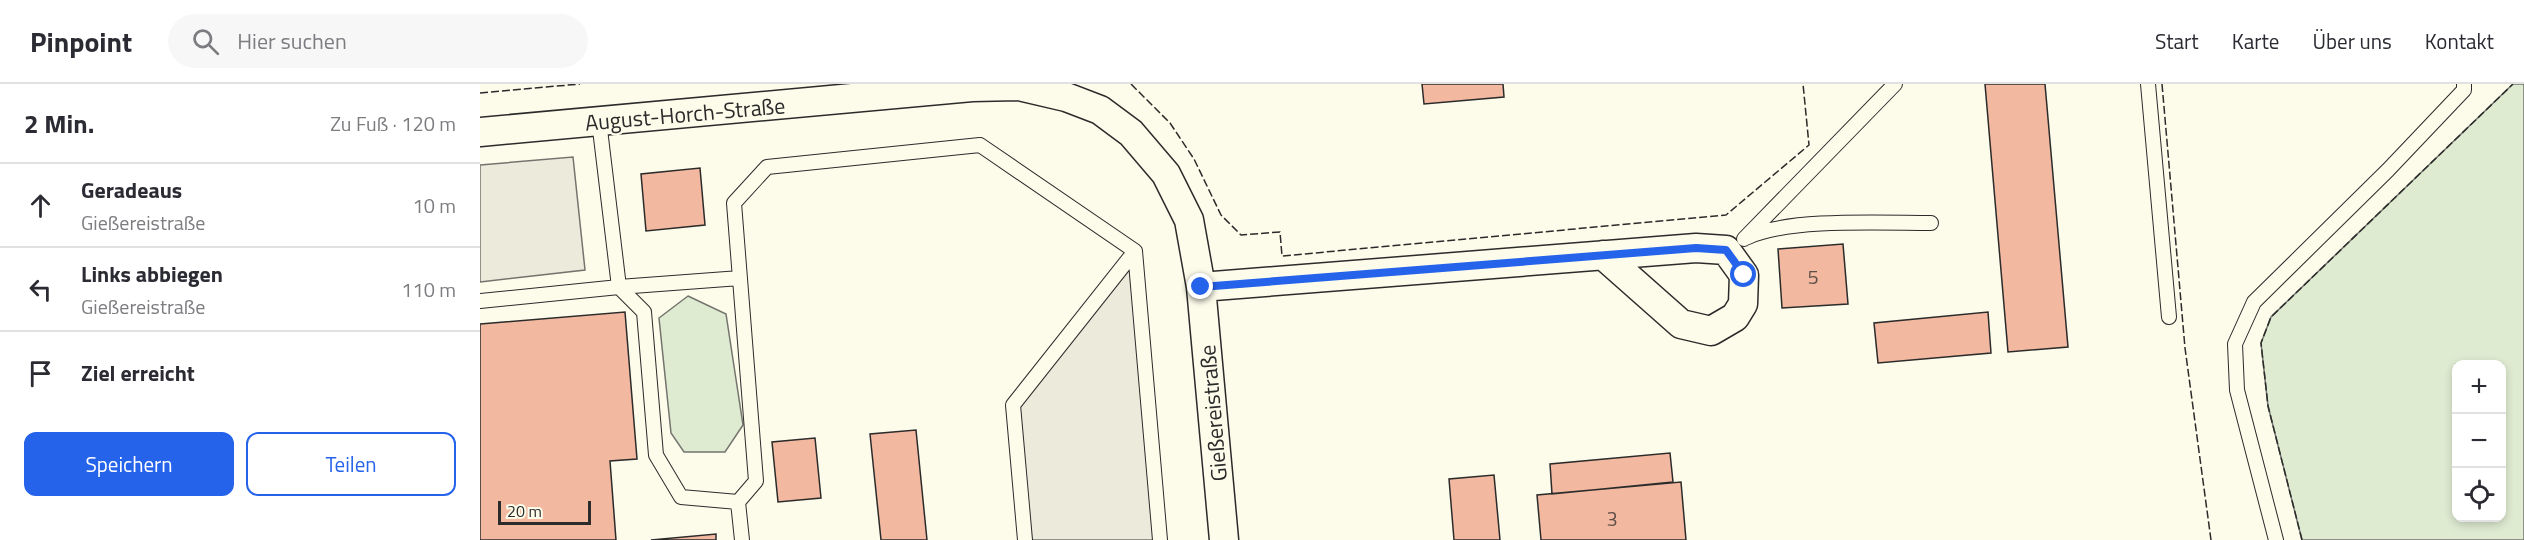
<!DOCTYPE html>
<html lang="de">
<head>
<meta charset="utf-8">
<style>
	body { margin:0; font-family:"Titillium Web",sans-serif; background:#f7f7f7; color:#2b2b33 }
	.controls { position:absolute; right:18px; bottom:18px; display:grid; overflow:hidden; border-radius:12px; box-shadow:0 3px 9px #0003 }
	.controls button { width:54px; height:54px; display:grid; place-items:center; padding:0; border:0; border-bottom:2px solid #e1e1e2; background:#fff; color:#2b2b33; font:30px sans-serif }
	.scale { position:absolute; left:18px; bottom:15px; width:93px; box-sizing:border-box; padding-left:6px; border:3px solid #2b2b2b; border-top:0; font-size:16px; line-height:21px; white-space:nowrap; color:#2b2b2b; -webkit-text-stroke:4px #fdfbea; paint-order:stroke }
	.stop { position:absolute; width:18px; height:18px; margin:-14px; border:4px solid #2563eb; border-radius:50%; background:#fff }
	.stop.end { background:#2563eb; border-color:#fff; box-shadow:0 2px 6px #0008 }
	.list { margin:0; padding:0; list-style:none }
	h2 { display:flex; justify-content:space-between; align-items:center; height:78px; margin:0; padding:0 24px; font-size:26px }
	h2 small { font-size:20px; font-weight:400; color:#7c7c81 }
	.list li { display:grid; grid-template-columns:39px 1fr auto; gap:18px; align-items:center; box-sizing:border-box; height:84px; padding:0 24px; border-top:2px solid #e1e1e2 }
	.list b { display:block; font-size:22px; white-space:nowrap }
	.list p { margin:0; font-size:20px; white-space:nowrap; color:#7c7c81 }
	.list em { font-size:20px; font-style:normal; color:#7c7c81 }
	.actions { display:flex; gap:12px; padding:18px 24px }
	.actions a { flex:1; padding:14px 0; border:2px solid #2563eb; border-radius:12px; text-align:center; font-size:21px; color:#2563eb }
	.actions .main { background:#2563eb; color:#fff }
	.icon { flex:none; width:33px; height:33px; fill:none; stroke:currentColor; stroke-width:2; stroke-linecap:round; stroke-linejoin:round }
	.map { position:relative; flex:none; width:2044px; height:456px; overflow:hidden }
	header { display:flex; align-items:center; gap:36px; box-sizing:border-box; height:84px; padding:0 30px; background:#fff; border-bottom:2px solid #e1e1e2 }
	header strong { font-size:28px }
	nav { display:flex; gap:33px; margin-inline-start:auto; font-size:21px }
	.search { width:420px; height:54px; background:#f7f7f7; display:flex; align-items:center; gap:15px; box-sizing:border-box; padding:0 21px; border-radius:33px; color:#7c7c81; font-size:22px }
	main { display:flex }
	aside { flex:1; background:#fff }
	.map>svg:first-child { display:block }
	.green { fill:#deebd1; stroke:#74746e; stroke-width:1.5; fill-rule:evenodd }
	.parking { fill:#eceadb; stroke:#74746e; stroke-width:1.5 }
	.building { fill:#f2b8a0; stroke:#2b2b2b; stroke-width:1.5 }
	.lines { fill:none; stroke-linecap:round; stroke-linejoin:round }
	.service-casing { stroke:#2b2b2b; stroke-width:16 }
	.minor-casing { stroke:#2b2b2b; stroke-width:31 }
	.service { stroke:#fdfbea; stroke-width:14 }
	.minor { stroke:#fdfbea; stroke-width:28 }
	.fence { stroke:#2b2b2b; stroke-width:1.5; stroke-dasharray:8 3; stroke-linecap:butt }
	.route { stroke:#2563eb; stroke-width:8 }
	.labels { text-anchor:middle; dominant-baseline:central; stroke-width:4.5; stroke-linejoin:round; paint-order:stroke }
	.number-label { font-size:20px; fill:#5d4e48 }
	.street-label { font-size:22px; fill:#2b2b2b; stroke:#fdfbea }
</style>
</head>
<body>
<header>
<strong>Pinpoint</strong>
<div class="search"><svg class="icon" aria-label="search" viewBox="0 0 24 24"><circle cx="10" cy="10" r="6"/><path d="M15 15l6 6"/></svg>Hier suchen</div>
<nav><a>Start</a><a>Karte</a><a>Über uns</a><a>Kontakt</a></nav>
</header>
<main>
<aside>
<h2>2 Min.<small>Zu Fuß · 120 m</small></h2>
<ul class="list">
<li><svg class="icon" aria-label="ahead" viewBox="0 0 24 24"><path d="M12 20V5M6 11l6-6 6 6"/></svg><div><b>Geradeaus</b><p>Gießereistraße</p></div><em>10 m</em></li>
<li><svg class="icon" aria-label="left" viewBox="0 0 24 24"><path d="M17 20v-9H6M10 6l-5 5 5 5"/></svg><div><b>Links abbiegen</b><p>Gießereistraße</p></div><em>110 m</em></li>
<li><svg class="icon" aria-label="arrive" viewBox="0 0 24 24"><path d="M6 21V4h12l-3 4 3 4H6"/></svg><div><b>Ziel erreicht</b></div></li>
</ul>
<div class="actions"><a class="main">Speichern</a><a>Teilen</a></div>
</aside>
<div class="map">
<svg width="2044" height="456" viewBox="0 0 2044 456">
	<rect width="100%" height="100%" fill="#fdfbea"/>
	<!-- green -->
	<path class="green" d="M2033,0H2044V456H1822L1788,322L1781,259L1791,233ZM2022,280V434H1976V280Z
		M208,212L246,230L263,341L245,368H204L191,349L179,234Z"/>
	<!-- parking -->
	<path class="parking" d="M93,73L105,186L0,198V81Z
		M655,167L680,456H545L533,321Z"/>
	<!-- building -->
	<path class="building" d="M942,0H1023L1024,13L944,20Z
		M1505,0H1565L1588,263L1528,268Z
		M220,84L225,141L166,147L161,90Z
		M1363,160L1368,220L1302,224L1298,165Z
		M145,228L157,375L130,377L136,456H0V240Z
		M1508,228L1511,269L1398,279L1394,239Z
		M436,346L447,456H401L390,350Z
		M335,354L341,414L298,418L292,358Z
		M1190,369L1193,398L1072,410L1070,380Z
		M1014,391L1020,456H974L969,395Z
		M1201,398L1206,456H1061L1057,411Z
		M236,450V456H171Z"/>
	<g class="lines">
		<defs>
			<path id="service" d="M1668,0L1689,233
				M1268,153C1310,134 1402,139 1451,139
				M1264,155L1415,0
				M655,167L680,456
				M139,203L164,228L176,371L201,413L258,418
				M139,203L260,194
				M0,217L139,203L119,37
				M262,456L258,418L276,397L254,119L287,83L500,61L655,167L533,321L545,456
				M1796,456L1757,306L1755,260L1774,218L1908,86L1984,6V0"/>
			<path id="minor" d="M0,48L492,3L539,2L586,13L620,26L651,49L686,90L709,136L721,203L744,456
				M721,203L1216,164L1246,166L1264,191L1263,220L1255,233L1231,247L1201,240L1123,171"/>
		</defs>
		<!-- service casing -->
		<use href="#service" class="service-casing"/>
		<!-- minor casing -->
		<use href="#minor" class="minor-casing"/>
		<!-- service -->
		<use href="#service" class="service"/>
		<!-- minor -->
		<use href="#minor" class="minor"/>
		<!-- fence -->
		<path class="fence" d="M651,0L690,39L714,75L741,131L761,151L800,148L802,172L1246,131L1329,61L1323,0
			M1682,0L1705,264L1731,456
			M0,9L100,0
			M1822,456L1788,322L1781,259L1791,233L2033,0"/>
	</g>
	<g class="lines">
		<!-- route -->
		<path class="route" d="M721,203L1216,164L1246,166L1264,191"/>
	</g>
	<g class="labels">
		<!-- number labels -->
		<g class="number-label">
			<text x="1333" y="192">5</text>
			<text x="1132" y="434">3</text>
		</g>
		<!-- street labels -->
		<g class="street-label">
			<text transform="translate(205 30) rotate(-5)">August-Horch-Straße</text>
			<text transform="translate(733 329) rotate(-95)">Gießereistraße</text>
		</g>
	</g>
</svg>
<div class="controls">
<button>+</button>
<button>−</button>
<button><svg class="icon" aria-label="locate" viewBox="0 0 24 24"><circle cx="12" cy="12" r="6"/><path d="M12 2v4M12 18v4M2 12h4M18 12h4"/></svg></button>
</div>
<div class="scale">20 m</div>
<div class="stop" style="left:1264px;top:191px"></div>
<div class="stop end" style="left:721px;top:203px"></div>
</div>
</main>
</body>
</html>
